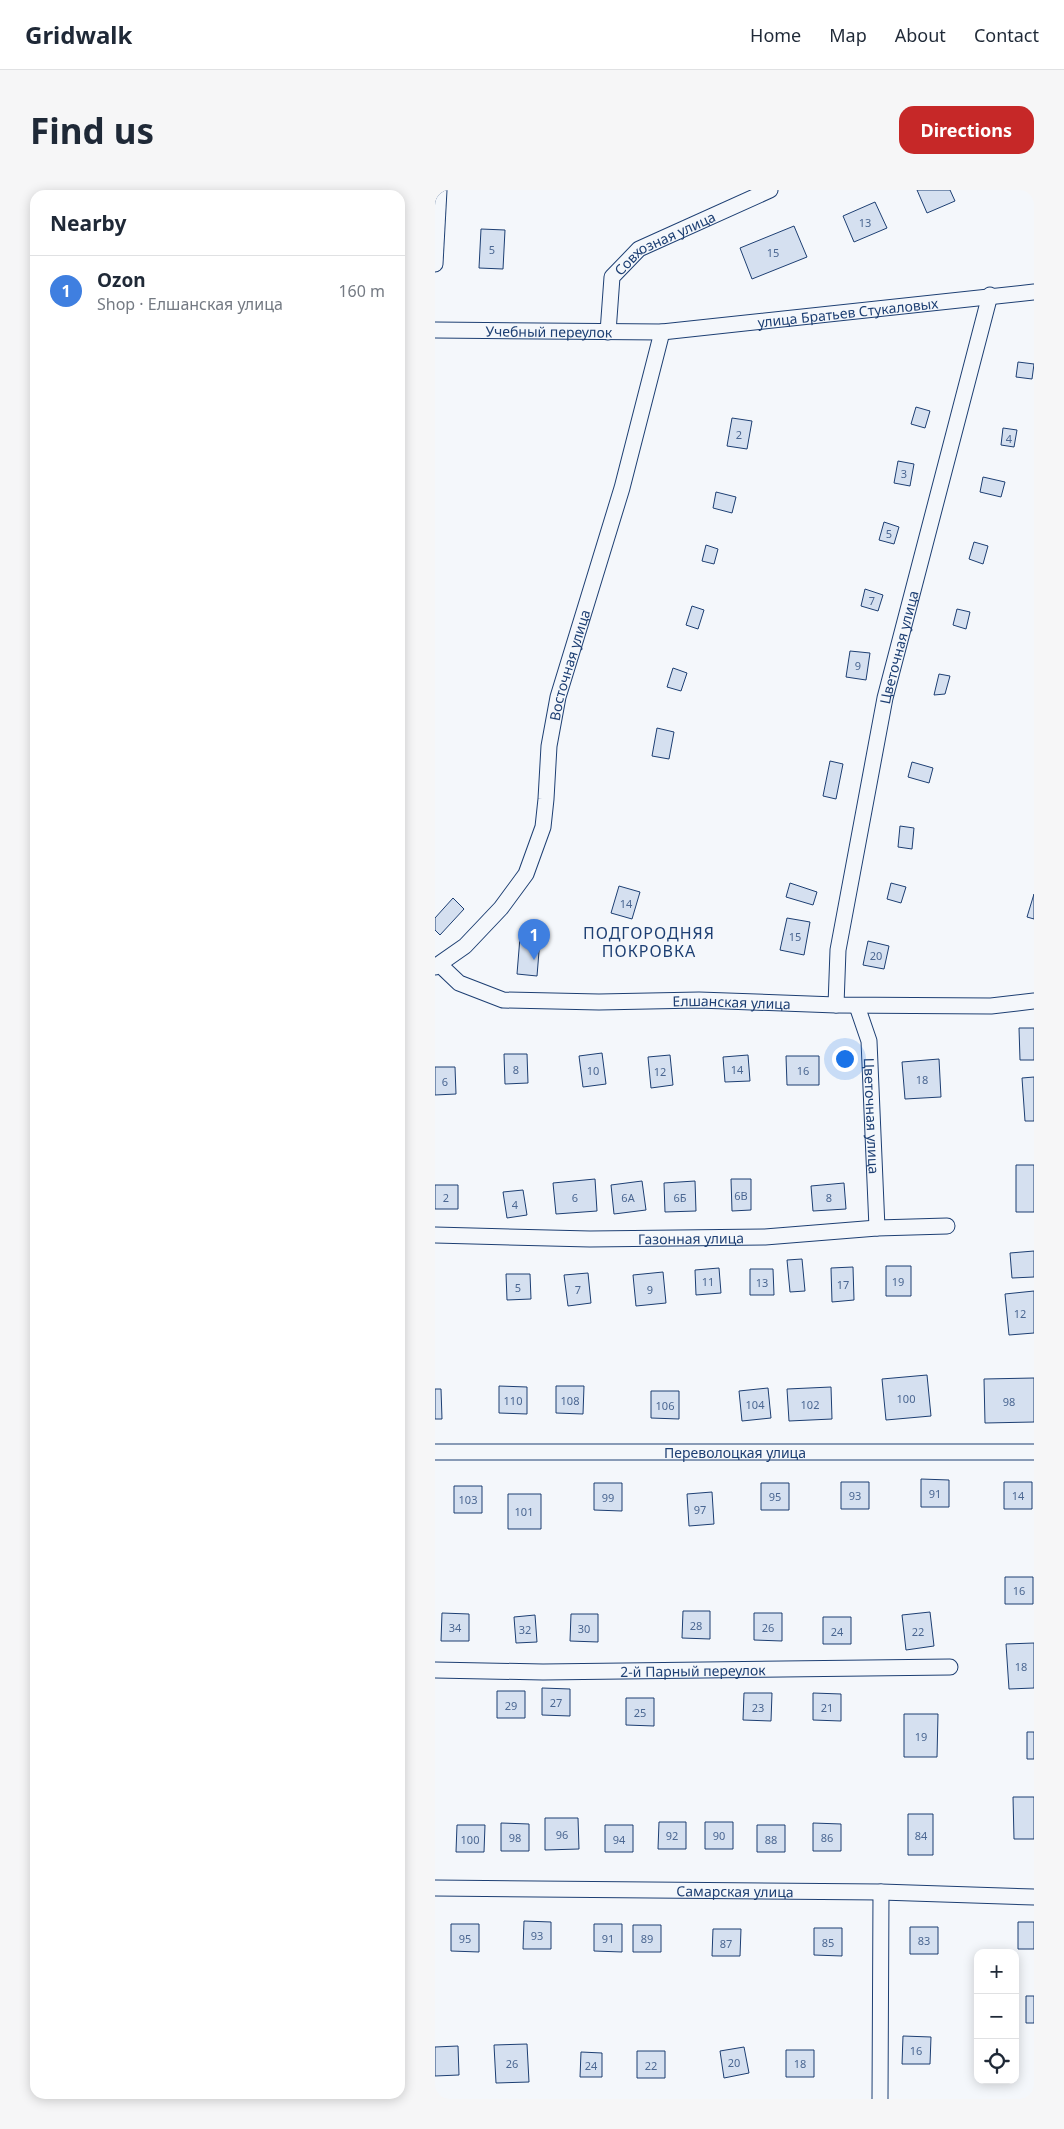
<!DOCTYPE html>
<html lang="en">
<head>
<meta charset="utf-8">
<style>
	body { margin:0; font-family:"Noto Sans",sans-serif; background:#f6f6f7; color:#1f2937 }
	.controls { position:absolute; right:15px; bottom:15px; display:grid; overflow:hidden; border-radius:10px; box-shadow:0 2px 12px #0003 }
	.controls button { width:45px; height:45px; display:grid; place-items:center; padding:0; border:0; border-bottom:1px solid #e0e1e3; background:#fff; color:#1f2937; font:25px sans-serif }
	.you { position:absolute; left:409px; top:868px; width:18px; height:18px; margin:-12px; border:4px solid #fff; border-radius:50%; background:#1a73e8; box-shadow:0 0 0 8px #1a73e833 }
	.badge { display:grid; place-items:center; width:32px; height:32px; border-radius:50%; background:#c62828; color:#fff; font-size:16px; font-weight:700 }
	.pin { position:absolute; translate:-50% -41px; filter:drop-shadow(0 1px 2px #0008) }
	.pin::after { content:''; position:absolute; top:26px; width:18px; height:15px; background:inherit; clip-path:polygon(0 0,100% 0,50% 100%) }
	.list { margin:0; padding:0; list-style:none }
	h2 { display:flex; justify-content:space-between; align-items:center; height:65px; margin:0; padding:0 20px; font-size:21px }
	h2 small { font-size:16px; font-weight:400; color:#747a83 }
	.list li { display:grid; grid-template-columns:32px 1fr auto; gap:15px; align-items:center; box-sizing:border-box; height:70px; padding:0 20px; border-top:1px solid #e0e1e3 }
	.list b { display:block; font-size:19px; white-space:nowrap }
	.list p { margin:0; font-size:16px; white-space:nowrap; color:#747a83 }
	.list em { font-size:16px; font-style:normal; color:#747a83 }
	.icon { flex:none; width:28px; height:28px; fill:none; stroke:currentColor; stroke-width:2; stroke-linecap:round; stroke-linejoin:round }
	.map { position:relative; flex:none; width:599px; height:1909px; overflow:hidden; border-radius:15px }
	header { display:flex; align-items:center; gap:30px; box-sizing:border-box; height:70px; padding:0 25px; background:#fff; border-bottom:1px solid #e0e1e3 }
	header strong { font-size:24px }
	nav { display:flex; gap:28px; margin-inline-start:auto; font-size:18px }
	.intro { display:flex; align-items:center; justify-content:space-between; box-sizing:border-box; height:120px; padding:0 30px }
	h1 { margin:0; font-size:35px }
	.button { padding:12px 22px; border-radius:15px; background:#c62828; color:#fff; font-size:18px; font-weight:700 }
	main { display:flex; gap:30px; padding:0 30px }
	aside { flex:1; background:#fff; border-radius:15px; box-shadow:0 2px 12px #0003 }
	.map>svg:first-child { display:block }
	.building { fill:#d5e0f0; stroke:#1d3f73 }
	.lines { fill:none; stroke-linecap:round; stroke-linejoin:round }
	.minor-casing { stroke:#1d3f73; stroke-width:17 }
	.minor { stroke:#f4f7fb; stroke-width:15 }
	.labels { text-anchor:middle; dominant-baseline:central; stroke-width:4; stroke-linejoin:round; paint-order:stroke }
	.number-label { font-size:11px; fill:#4b6792 }
	.street-label { font-size:14px; fill:#1d3f73; stroke:#f4f7fb }
	.quarter-label { font-size:16px; letter-spacing:1px; fill:#1d3f73; stroke:#f4f7fb }
</style>
</head>
<body>
<header>
<strong>Gridwalk</strong>
<nav><a>Home</a><a>Map</a><a>About</a><a>Contact</a></nav>
</header>
<div class="intro"><h1>Find us</h1><a class="button">Directions</a></div>
<main>
<aside>
<h2>Nearby<small></small></h2>
<ul class="list">
<li><span class="badge" style="background:#3f7fe0">1</span><div><b>Ozon</b><p>Shop · Елшанская улица</p></div><em>160 m</em></li>
</ul>
</aside>
<div class="map">
<svg width="599" height="1909" viewBox="0 0 599 1909">
	<rect width="100%" height="100%" fill="#f4f7fb"/>
	<!-- building -->
	<path class="building" d="M482,0H515L520,11L492,23Z
		M440,12L452,38L419,52L408,26Z
		M359,36L372,67L317,89L305,58Z
		M46,39L70,40L68,79L44,78Z
		M583,172L599,174L597,189L581,187Z
		M481,217L495,221L490,238L476,234Z
		M297,228L317,231L312,259L292,256Z
		M568,238L582,240L579,257L566,255Z
		M463,271L479,274L475,296L459,293Z
		M548,287L570,292L566,307L545,302Z
		M281,302L301,307L297,323L278,318Z
		M449,332L464,337L459,354L444,350Z
		M539,352L553,356L548,374L534,369Z
		M271,355L283,359L279,374L267,371Z
		M430,399L448,405L443,421L426,416Z
		M257,416L269,420L263,439L251,435Z
		M522,419L535,422L531,439L518,435Z
		M415,461L435,463L431,490L411,487Z
		M238,478L252,483L246,501L232,497Z
		M504,484L515,486L510,504L499,505Z
		M222,538L239,542L234,569L217,566Z
		M395,571L408,574L401,609L388,606Z
		M477,572L498,578L494,593L473,587Z
		M465,636L479,638L477,659L463,657Z
		M355,693L382,702L378,715L351,707Z
		M456,693L471,697L466,713L452,709Z
		M184,696L205,702L197,729L176,723Z
		M599,704V729L592,727Z
		M18,708L29,719L5,745L0,740V728Z
		M352,728L375,732L369,765L345,760Z
		M85,747L105,749L102,786L82,784Z
		M433,751L454,756L449,779L428,775Z
		M584,838H599V870H585Z
		M167,863L171,894L148,897L144,866Z
		M69,864H92L93,893L70,894Z
		M235,865L238,895L216,898L213,867Z
		M313,865L315,891L290,892L288,867Z
		M351,866H384V895H352Z
		M504,869L506,907L470,909L467,872Z
		M0,877H20L21,904L0,905Z
		M599,887V931H590L587,888Z
		M581,975H599V1022H581Z
		M160,989L162,1021L121,1024L118,993Z
		M296,989H316V1020L297,1021Z
		M207,991L211,1020L179,1024L176,995Z
		M260,991L261,1021L230,1022L229,993Z
		M409,993L411,1019L378,1021L376,996Z
		M0,995H23V1019H0Z
		M88,1000L92,1025L72,1028L68,1002Z
		M599,1061V1087L577,1088L575,1063Z
		M367,1069L370,1101L355,1102L352,1070Z
		M451,1076H476V1106H451Z
		M418,1077L419,1110L397,1112L396,1078Z
		M284,1078L286,1103L261,1105L260,1080Z
		M315,1079H338L339,1105H315Z
		M228,1082L231,1113L201,1116L198,1085Z
		M153,1083L156,1113L133,1116L129,1085Z
		M71,1084H95L96,1109L72,1110Z
		M599,1101V1143L574,1145L570,1104Z
		M492,1185L496,1226L451,1230L447,1189Z
		M599,1188V1232L550,1233L549,1189Z
		M64,1196L92,1197V1224L64,1223Z
		M121,1196H149L148,1224L121,1223Z
		M396,1197L397,1229L354,1231L352,1199Z
		M333,1198L336,1228L307,1231L304,1201Z
		M0,1199H6L7,1229H0Z
		M216,1201H244V1229L216,1228Z
		M486,1289L514,1290V1317H486Z
		M406,1292H434V1319H406Z
		M569,1292H597V1319H569Z
		M159,1293H187V1321L159,1320Z
		M326,1293H354V1320H326Z
		M19,1296H47V1323H19Z
		M277,1302L279,1334L254,1336L252,1304Z
		M73,1304H106V1339H73Z
		M570,1387H598V1414H570Z
		M248,1421H275V1449L247,1448Z
		M495,1422L499,1456L471,1460L467,1425Z
		M7,1423L34,1424V1451H6Z
		M319,1423H347V1451L319,1450Z
		M136,1424H163V1452L135,1451Z
		M100,1425L102,1452L81,1453L79,1427Z
		M388,1427H416V1454H388Z
		M599,1453V1498L574,1499L571,1454Z
		M107,1498L135,1499V1526L107,1525Z
		M62,1501H90V1528H62Z
		M309,1503H337L336,1531L308,1530Z
		M378,1503L406,1504V1531L378,1530Z
		M191,1508H219V1536L191,1535Z
		M469,1524H503L502,1567H469Z
		M592,1542H599V1569H592Z
		M578,1607H599V1649H579Z
		M473,1624H498V1665H473Z
		M110,1628H143L144,1659L110,1660Z
		M224,1632H251V1659H223Z
		M270,1632H298V1659H270Z
		M66,1633L94,1634V1661H66Z
		M378,1633L406,1634V1661H378Z
		M22,1635H50L49,1662H21Z
		M170,1635H198V1662H170Z
		M322,1635H350V1662H322Z
		M89,1731L116,1732V1759H88Z
		M583,1732H599V1759H583Z
		M16,1734H44V1762L16,1761Z
		M159,1734H187V1762L159,1761Z
		M198,1735H226V1762H198Z
		M475,1737H503V1764H475Z
		M379,1738H407V1766L379,1765Z
		M278,1739H306L305,1766H277Z
		M591,1806H599V1833H591Z
		M468,1846L496,1847L495,1874H467Z
		M92,1854L94,1892L61,1893L59,1855Z
		M23,1856L24,1885L0,1886V1857Z
		M309,1857L314,1883L289,1888L285,1861Z
		M351,1860H379V1887H351Z
		M202,1861H230V1888H202Z
		M146,1862L167,1863V1887H145Z"/>
	<g class="lines">
		<defs>
			<g id="minor">
				<path d="M0,74L4,0"/>
				<path id="s1" d="M0,140L227,142L599,102"/>
				<path id="s2" d="M173,142L177,87L204,59L335,0"/>
				<path id="s3" d="M5,775L24,793L68,810L164,812L264,810L401,815L556,816L599,811"/>
				<path id="s4" d="M0,777L30,756L66,718L91,684L108,637L111,609L114,556L123,507L187,298L227,142"/>
				<path id="s5" d="M401,815L403,760L450,508L555,105"/>
				<path id="s6" d="M422,816L434,851L442,1038"/>
				<path id="s7" d="M0,1045L155,1049L330,1047L442,1038L512,1036"/>
				<path id="s8" d="M0,1262H599"/>
				<path id="s9" d="M0,1480L108,1482L515,1477"/>
				<path id="s10" d="M0,1698L446,1702L599,1707"/>
				<path d="M445,1909L446,1702"/>
			</g>
		</defs>
		<!-- minor casing -->
		<use href="#minor" class="minor-casing"/>
		<!-- minor -->
		<use href="#minor" class="minor"/>
	</g>
	<g class="labels">
		<!-- number labels -->
		<g class="number-label">
			<text x="430" y="32">13</text>
			<text x="57" y="59">5</text>
			<text x="338" y="62">15</text>
			<text x="304" y="244">2</text>
			<text x="574" y="248">4</text>
			<text x="469" y="283">3</text>
			<text x="454" y="343">5</text>
			<text x="437" y="410">7</text>
			<text x="423" y="475">9</text>
			<text x="191" y="713">14</text>
			<text x="360" y="746">15</text>
			<text x="441" y="765">20</text>
			<text x="81" y="879">8</text>
			<text x="302" y="879">14</text>
			<text x="158" y="880">10</text>
			<text x="368" y="880">16</text>
			<text x="225" y="881">12</text>
			<text x="487" y="889">18</text>
			<text x="10" y="891">6</text>
			<text x="306" y="1005">6В</text>
			<text x="11" y="1007">2</text>
			<text x="140" y="1007">6</text>
			<text x="193" y="1007">6А</text>
			<text x="245" y="1007">6Б</text>
			<text x="394" y="1007">8</text>
			<text x="80" y="1014">4</text>
			<text x="273" y="1091">11</text>
			<text x="463" y="1091">19</text>
			<text x="327" y="1092">13</text>
			<text x="408" y="1094">17</text>
			<text x="83" y="1097">5</text>
			<text x="143" y="1099">7</text>
			<text x="215" y="1099">9</text>
			<text x="585" y="1123">12</text>
			<text x="471" y="1208">100</text>
			<text x="78" y="1210">110</text>
			<text x="135" y="1210">108</text>
			<text x="574" y="1211">98</text>
			<text x="320" y="1214">104</text>
			<text x="375" y="1214">102</text>
			<text x="230" y="1215">106</text>
			<text x="500" y="1303">91</text>
			<text x="420" y="1305">93</text>
			<text x="583" y="1305">14</text>
			<text x="340" y="1306">95</text>
			<text x="173" y="1307">99</text>
			<text x="33" y="1309">103</text>
			<text x="265" y="1319">97</text>
			<text x="89" y="1321">101</text>
			<text x="584" y="1400">16</text>
			<text x="261" y="1435">28</text>
			<text x="20" y="1437">34</text>
			<text x="333" y="1437">26</text>
			<text x="149" y="1438">30</text>
			<text x="90" y="1439">32</text>
			<text x="402" y="1441">24</text>
			<text x="483" y="1441">22</text>
			<text x="586" y="1476">18</text>
			<text x="121" y="1512">27</text>
			<text x="76" y="1515">29</text>
			<text x="323" y="1517">23</text>
			<text x="392" y="1517">21</text>
			<text x="205" y="1522">25</text>
			<text x="486" y="1546">19</text>
			<text x="127" y="1644">96</text>
			<text x="237" y="1645">92</text>
			<text x="284" y="1645">90</text>
			<text x="486" y="1645">84</text>
			<text x="80" y="1647">98</text>
			<text x="392" y="1647">86</text>
			<text x="35" y="1649">100</text>
			<text x="184" y="1649">94</text>
			<text x="336" y="1649">88</text>
			<text x="102" y="1745">93</text>
			<text x="30" y="1748">95</text>
			<text x="173" y="1748">91</text>
			<text x="212" y="1748">89</text>
			<text x="489" y="1750">83</text>
			<text x="393" y="1752">85</text>
			<text x="291" y="1753">87</text>
			<text x="481" y="1860">16</text>
			<text x="299" y="1872">20</text>
			<text x="77" y="1873">26</text>
			<text x="365" y="1873">18</text>
			<text x="156" y="1875">24</text>
			<text x="216" y="1875">22</text>
		</g>
		<!-- street labels -->
		<g class="street-label">
			<text stroke="none"><textPath href="#s2" startOffset="119">Совхозная улица</textPath></text>
			<text stroke="none"><textPath href="#s1" startOffset="414">улица Братьев Стукаловых</textPath></text>
			<text stroke="none"><textPath href="#s1" startOffset="114">Учебный переулок</textPath></text>
			<text stroke="none"><textPath href="#s5" startOffset="364">Цветочная улица</textPath></text>
			<text stroke="none"><textPath href="#s4" startOffset="346">Восточная улица</textPath></text>
			<text stroke="none"><textPath href="#s3" startOffset="302">Елшанская улица</textPath></text>
			<text stroke="none"><textPath href="#s6" startOffset="112">Цветочная улица</textPath></text>
			<text stroke="none"><textPath href="#s7" startOffset="256">Газонная улица</textPath></text>
			<text stroke="none"><textPath href="#s8" startOffset="300">Переволоцкая улица</textPath></text>
			<text stroke="none"><textPath href="#s9" startOffset="258">2-й Парный переулок</textPath></text>
			<text stroke="none"><textPath href="#s10" startOffset="300">Самарская улица</textPath></text>
		</g>
		<!-- quarter labels -->
		<g class="quarter-label">
			<text x="214" y="743">ПОДГОРОДНЯЯ<tspan x="214" dy="18">ПОКРОВКА</tspan></text>
		</g>
	</g>
</svg>
<div class="controls">
<button>+</button>
<button>−</button>
<button><svg class="icon" aria-label="locate" viewBox="0 0 24 24"><circle cx="12" cy="12" r="6"/><path d="M12 2v4M12 18v4M2 12h4M18 12h4"/></svg></button>
</div>
<div class="you"></div>
<div class="pin badge" style="left:99px;top:770px;background:#3f7fe0">1</div>
</div>
</main>
</body>
</html>
